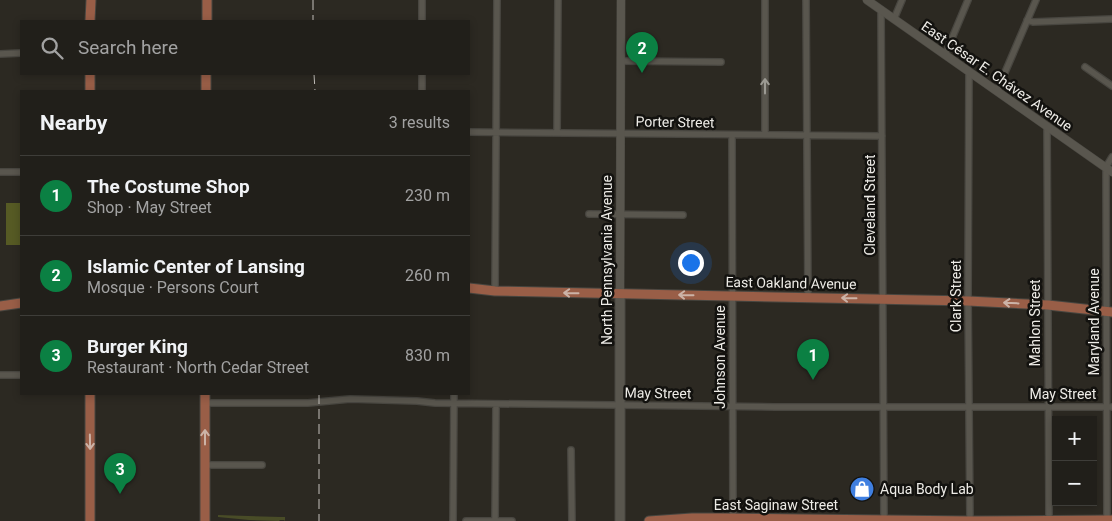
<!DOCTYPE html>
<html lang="en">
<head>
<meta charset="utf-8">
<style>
	body { margin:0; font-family:Roboto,sans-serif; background:#2d2c27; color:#f1f3f6 }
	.controls { position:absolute; right:15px; bottom:15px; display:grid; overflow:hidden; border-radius:0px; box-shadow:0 2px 8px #0003 }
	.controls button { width:45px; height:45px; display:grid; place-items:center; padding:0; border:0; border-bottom:1px solid #3e3d39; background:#211f1a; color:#f1f3f6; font:25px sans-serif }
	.you { position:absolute; left:690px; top:262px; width:18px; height:18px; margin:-12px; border:4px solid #fff; border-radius:50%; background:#1a73e8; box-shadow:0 0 0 8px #1a73e833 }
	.badge { display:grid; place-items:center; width:32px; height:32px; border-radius:50%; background:#0b8043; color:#fff; font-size:16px; font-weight:700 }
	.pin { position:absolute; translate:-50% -41px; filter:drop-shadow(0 1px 2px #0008) }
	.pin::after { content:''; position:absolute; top:26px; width:18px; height:15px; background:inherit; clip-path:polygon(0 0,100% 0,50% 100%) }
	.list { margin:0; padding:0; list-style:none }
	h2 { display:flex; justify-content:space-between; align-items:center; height:65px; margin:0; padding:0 20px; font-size:21px }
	h2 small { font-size:16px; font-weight:400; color:#a2a2a2 }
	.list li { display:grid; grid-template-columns:32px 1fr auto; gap:15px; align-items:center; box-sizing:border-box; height:80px; padding:0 20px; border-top:1px solid #3e3d39 }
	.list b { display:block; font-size:19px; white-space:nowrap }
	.list p { margin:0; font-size:16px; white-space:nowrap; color:#a2a2a2 }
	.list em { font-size:16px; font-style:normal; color:#a2a2a2 }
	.icon { flex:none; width:28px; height:28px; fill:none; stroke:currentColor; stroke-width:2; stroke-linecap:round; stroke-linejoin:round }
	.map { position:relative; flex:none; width:1112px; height:521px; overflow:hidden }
	.search { position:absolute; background:#211f1a; box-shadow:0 2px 8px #0003; left:20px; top:20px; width:450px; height:55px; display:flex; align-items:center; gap:12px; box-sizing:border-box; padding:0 18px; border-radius:0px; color:#a2a2a2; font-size:19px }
	.panel { position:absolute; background:#211f1a; box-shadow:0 2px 8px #0003; left:20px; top:90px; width:450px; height:305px; border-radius:0px }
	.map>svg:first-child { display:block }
	.green { fill:#494c27 }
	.forest { fill:#565a24 }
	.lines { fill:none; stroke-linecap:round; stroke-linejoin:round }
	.minor-casing { stroke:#484640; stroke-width:8 }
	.tertiary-casing { stroke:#484640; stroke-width:9 }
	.secondary-casing { stroke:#484640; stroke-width:11 }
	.primary-casing { stroke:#484640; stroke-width:11 }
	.minor { stroke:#59564e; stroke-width:5.5 }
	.tertiary { stroke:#59564e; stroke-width:8 }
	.secondary { stroke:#59564e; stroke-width:9 }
	.primary { stroke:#995e47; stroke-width:9 }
	.rail { stroke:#c5c2bd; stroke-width:1; stroke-dasharray:10 5; stroke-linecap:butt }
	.oneway { stroke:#9c9a93 }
	.oneway2 { stroke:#ccb3a7 }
	.labels { text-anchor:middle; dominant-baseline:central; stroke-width:5; stroke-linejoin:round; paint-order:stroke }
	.street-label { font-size:14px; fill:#eeece7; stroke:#13120f }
	.poi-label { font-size:14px; fill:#eeece7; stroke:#13120f; text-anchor:start }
</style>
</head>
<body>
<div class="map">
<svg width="1112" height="521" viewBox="0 0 1112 521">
	<rect width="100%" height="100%" fill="#2c2922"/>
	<!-- green -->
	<path class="green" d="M218,515L281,517H285V521L284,520H280L279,521L249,520L218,517Z"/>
	<!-- forest -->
	<path class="forest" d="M6,203H21V245H6Z"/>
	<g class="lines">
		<defs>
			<path id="minor" d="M765,0V135
				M806,0L808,297
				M881,10L884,519
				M894,19L902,0
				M1027,20L1033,22L1112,19
				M422,21V0
				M0,54L21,53
				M945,55L968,0
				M621,61L721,62
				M1085,67L1112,86
				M969,72L968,296L970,521
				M422,91V74
				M997,91L1036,0
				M1047,126L1049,520
				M469,132L882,136
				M557,133L558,0
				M732,135L733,518
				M0,172H21
				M589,214L683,215
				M495,291L497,0
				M0,375H21
				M205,403H308L350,399L417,401L435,403L775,407H1112
				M571,450L572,521
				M205,465H262
				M1107,520L1106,167L1112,157
				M453,521L454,394
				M466,521H512
				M495,521L496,404"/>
			<path id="tertiary" d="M867,0L1112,172
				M620,293L621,0"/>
			<path id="secondary" d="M620,521V293"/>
			<path id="primary" d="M90,21L91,0
				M207,21V0
				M90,74V91
				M206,91V74
				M469,288L495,291L968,301L1048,305L1112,312
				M0,306L21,303
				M90,394V521
				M205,521V394
				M649,521L692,518H720L970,521L1112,520"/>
		</defs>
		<!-- minor casing -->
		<use href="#minor" class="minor-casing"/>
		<!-- tertiary casing -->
		<use href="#tertiary" class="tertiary-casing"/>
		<!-- secondary casing -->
		<use href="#secondary" class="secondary-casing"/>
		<!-- primary casing -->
		<use href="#primary" class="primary-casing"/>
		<!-- minor -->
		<use href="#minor" class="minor"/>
		<!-- tertiary -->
		<use href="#tertiary" class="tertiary"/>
		<!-- secondary -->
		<use href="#secondary" class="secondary"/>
		<!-- primary -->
		<use href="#primary" class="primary"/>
		<!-- rail -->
		<path class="rail" d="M313,0V21
			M314,74L315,91
			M319,394V521"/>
	</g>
	<!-- one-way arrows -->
	<defs><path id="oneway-shaft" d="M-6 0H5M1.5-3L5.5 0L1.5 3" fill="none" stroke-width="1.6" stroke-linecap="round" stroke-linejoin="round" transform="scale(1.25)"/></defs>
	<use class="oneway" href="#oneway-shaft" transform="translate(765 86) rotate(-90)"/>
	<g class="oneway2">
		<use href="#oneway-shaft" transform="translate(571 293) rotate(-179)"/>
		<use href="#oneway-shaft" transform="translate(686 295) rotate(-179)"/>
		<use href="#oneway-shaft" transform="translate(849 298) rotate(-179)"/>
		<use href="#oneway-shaft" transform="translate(1011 303) rotate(-177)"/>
		<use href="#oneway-shaft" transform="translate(205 437) rotate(-90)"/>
		<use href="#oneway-shaft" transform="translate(90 442) rotate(89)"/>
	</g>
	<!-- icons -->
	<defs>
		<symbol id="shop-disc" viewBox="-11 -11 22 22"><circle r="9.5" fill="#3f7fe0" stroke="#13120f"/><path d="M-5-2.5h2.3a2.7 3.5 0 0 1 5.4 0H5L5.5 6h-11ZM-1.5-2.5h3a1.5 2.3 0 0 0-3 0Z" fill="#fff"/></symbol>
	</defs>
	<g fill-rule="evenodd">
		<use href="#shop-disc" x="848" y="475" width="28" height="28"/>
	</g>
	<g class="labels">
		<!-- street labels -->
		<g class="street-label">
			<text transform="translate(997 76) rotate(35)">East César E. Chávez Avenue</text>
			<text transform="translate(675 122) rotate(1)">Porter Street</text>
			<text transform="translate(870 205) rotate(-90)">Cleveland Street</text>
			<text transform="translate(607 260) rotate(-90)">North Pennsylvania Avenue</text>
			<text transform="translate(791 283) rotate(1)">East Oakland Avenue</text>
			<text transform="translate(956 296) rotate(-90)">Clark Street</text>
			<text transform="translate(1094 322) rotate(-90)">Maryland Avenue</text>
			<text transform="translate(1035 323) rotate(-90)">Mahlon Street</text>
			<text transform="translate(720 357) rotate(-90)">Johnson Avenue</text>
			<text transform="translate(658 393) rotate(1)">May Street</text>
			<text x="1063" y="394">May Street</text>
			<text x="776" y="505">East Saginaw Street</text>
		</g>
		<!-- poi labels -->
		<g class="poi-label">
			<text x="880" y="489">Aqua Body Lab</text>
		</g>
	</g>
</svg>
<div class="controls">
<button>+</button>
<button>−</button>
</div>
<div class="you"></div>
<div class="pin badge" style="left:813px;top:380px">1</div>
<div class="pin badge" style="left:642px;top:73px">2</div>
<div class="pin badge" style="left:120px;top:494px">3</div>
<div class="search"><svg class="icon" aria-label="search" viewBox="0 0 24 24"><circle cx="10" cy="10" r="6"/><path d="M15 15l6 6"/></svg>Search here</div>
<section class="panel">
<h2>Nearby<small>3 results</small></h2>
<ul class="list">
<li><span class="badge">1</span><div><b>The Costume Shop</b><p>Shop · May Street</p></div><em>230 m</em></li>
<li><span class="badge">2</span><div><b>Islamic Center of Lansing</b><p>Mosque · Persons Court</p></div><em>260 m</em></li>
<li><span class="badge">3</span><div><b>Burger King</b><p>Restaurant · North Cedar Street</p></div><em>830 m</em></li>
</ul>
</section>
</div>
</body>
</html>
